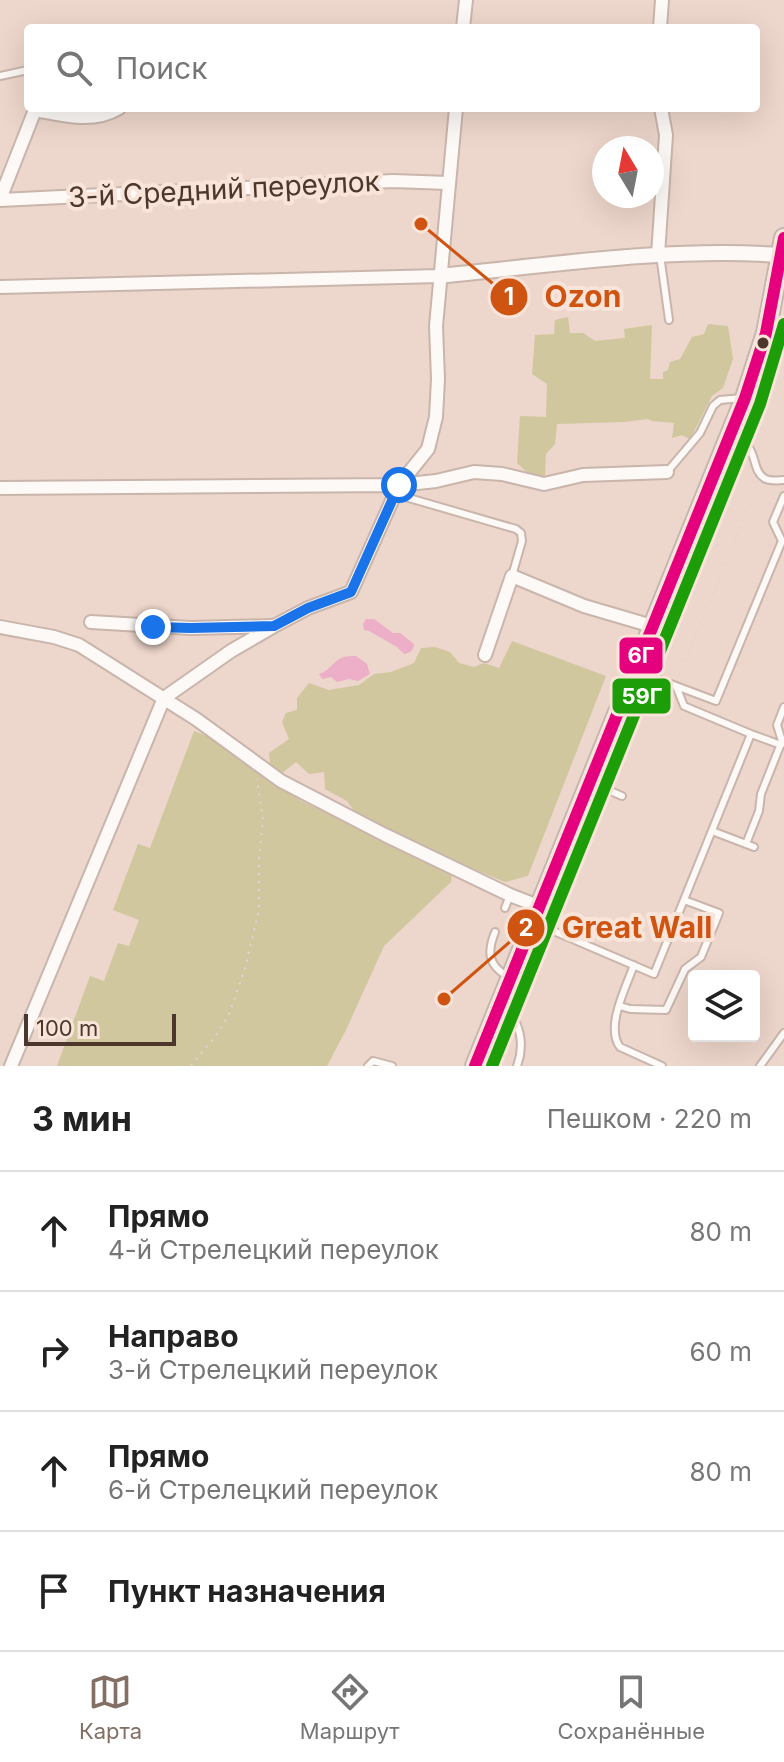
<!DOCTYPE html>
<html lang="ru">
<head>
<meta charset="utf-8">
<style>
	body { margin:0; font-family:Inter,sans-serif; background:#f6f6f6; color:#222 }
	.controls { position:absolute; right:24px; bottom:24px; display:grid; overflow:hidden; border-radius:8px; box-shadow:0 8px 32px #0002 }
	.controls button { width:72px; height:72px; display:grid; place-items:center; padding:0; border:0; border-bottom:2px solid #e0e0e0; background:#fff; color:#222; font:40px sans-serif }
	.compass { position:absolute; left:592px; top:136px; width:72px; height:72px; border-radius:50%; background:#fff; box-shadow:0 8px 32px #0002; rotate:350deg }
	.scale { position:absolute; left:24px; bottom:20px; width:152px; box-sizing:border-box; padding-left:8px; border:4px solid #4b372c; border-top:0; font-size:22px; line-height:28px; white-space:nowrap; color:#4b372c; -webkit-text-stroke:6px #f9e4da; paint-order:stroke }
	.stop { position:absolute; width:24px; height:24px; margin:-18px; border:6px solid #1a73e8; border-radius:50%; background:#fff }
	.stop.end { background:#1a73e8; border-color:#fff; box-shadow:0 2px 8px #0008 }
	.list { margin:0; padding:0; list-style:none }
	h2 { display:flex; justify-content:space-between; align-items:center; height:104px; margin:0; padding:0 32px; font-size:34px }
	h2 small { font-size:26px; font-weight:400; color:#767676 }
	.list li { display:grid; grid-template-columns:52px 1fr auto; gap:24px; align-items:center; box-sizing:border-box; height:120px; padding:0 32px; border-top:2px solid #e0e0e0 }
	.list b { display:block; font-size:30px; white-space:nowrap }
	.list p { margin:0; font-size:26px; white-space:nowrap; color:#767676 }
	.list em { font-size:26px; font-style:normal; color:#767676 }
	.icon { flex:none; width:44px; height:44px; fill:none; stroke:currentColor; stroke-width:2; stroke-linecap:round; stroke-linejoin:round }
	.map { position:relative; flex:none; width:784px; height:1066px; overflow:hidden }
	.search { position:absolute; background:#fff; box-shadow:0 8px 32px #0002; left:24px; right:24px; top:24px; height:88px; display:flex; align-items:center; gap:20px; box-sizing:border-box; padding:0 28px; border-radius:8px; color:#767676; font-size:30px }
	.sheet { height:584px; background:#fff }
	nav { display:flex; justify-content:space-around; align-items:center; box-sizing:border-box; height:112px; border-top:2px solid #e0e0e0; background:#fff; font-size:22px; color:#767676 }
	nav a { display:grid; justify-items:center; gap:4px }
	nav .on { color:#846f64 }
	.map>svg:first-child { display:block }
	.green { fill:#d1c79e }
	.water { fill:#edafc7 }
	.lines { fill:none; stroke-linecap:round; stroke-linejoin:round }
	.service-casing { stroke:#c9b5ab; stroke-width:10 }
	.minor-casing { stroke:#c9b5ab; stroke-width:16 }
	.tertiary-casing { stroke:#c9b5ab; stroke-width:18 }
	.primary-casing { stroke:#c3b6b0; stroke-width:22 }
	.path { stroke:#ddd6d3; stroke-width:2; stroke-dasharray:2 6; stroke-linecap:butt }
	.service { stroke:#fcf9f7; stroke-width:6 }
	.minor { stroke:#fcf9f7; stroke-width:12 }
	.tertiary { stroke:#fcf9f7; stroke-width:14 }
	.primary { stroke:#e8ecee; stroke-width:18 }
	.bus-1-casing { stroke:#f9e4da; stroke-width:18 }
	.bus-2-casing { stroke:#f9e4da; stroke-width:18 }
	.bus-1 { stroke:#e5007d; stroke-width:12 }
	.bus-2 { stroke:#1d9d08; stroke-width:12 }
	.route { stroke:#1a73e8; stroke-width:10 }
	.bus-dot { fill:#4b372c; stroke:#f9e4da; stroke-width:3 }
	.labels { text-anchor:middle; dominant-baseline:central; stroke-width:8; stroke-linejoin:round; paint-order:stroke }
	.street-label { font-size:28px; fill:#4b372c; stroke:#f9e4da }
	.leader { fill:none; stroke:#d05411; stroke-width:3 }
	.callout-dot { fill:#d05411; stroke:#f9e4da; stroke-width:3 }
	.mark-label { font-size:24px; text-anchor:middle; font-weight:bold; fill:#fff }
	.callout-label { font-size:30px; text-anchor:middle; font-weight:bold; fill:#d05411; stroke:#f9e4da; stroke-width:8; stroke-linejoin:round; paint-order:stroke }
	.line-badge { stroke:#f9e4da; stroke-width:3 }
	.badge-label { font-size:22px; text-anchor:middle; font-weight:bold; fill:#fff }
</style>
</head>
<body>
<div class="map">
<svg width="784" height="1066" viewBox="0 0 784 1066">
	<rect width="100%" height="100%" fill="#edd6cb"/>
	<!-- green -->
	<path class="green" d="M568,317L570,333H583L595,341L625,338L624,329L652,325L650,379H663V372L668,370L670,362L680,359L692,337L704,334L708,324L728,326L733,359L723,388L712,396L690,439L682,435L672,438L674,423L652,421L648,419L624,422L557,424L555,444L546,454L545,477L530,475L517,463L520,416L546,417L547,384L532,374L535,335L554,334L555,320Z
		M512,641L606,676L528,876L505,882L449,859L355,812L347,801L325,789L324,772L309,774L296,762L281,774L270,765L269,753L289,739L282,722L286,713L297,710V698L309,683L329,690L359,685L374,674L391,672L414,663L421,648L435,647L450,652L459,663L474,667L484,663L499,668Z
		M194,731L222,742L301,801L373,835L449,867L452,874L451,882L384,946L346,1030L327,1066H57L90,976L104,981L118,943L129,946L139,920L113,910L138,844L150,848Z"/>
	<!-- water -->
	<path class="water" d="M366,619H374L393,633H400L414,644C414,650 410,653 404,654L397,647L369,631L364,630L363,624Z
		M356,656L367,664L370,674L358,681L349,679L337,682L331,677L322,679L319,674C330,671 333,660 344,657C347,656 352,656 356,656Z"/>
	<g class="lines">
		<defs>
			<path id="service" d="M0,76L28,70
				M662,257L661,262L669,320
				M733,435C760,446 750,469 764,478C769,482 778,480 784,480
				M667,472L700,433L713,406L720,400L742,398
				M395,494L516,529L521,533L522,541L512,576
				M676,686L716,701L782,541L773,522L784,496
				M616,726L631,732
				M751,734L781,745
				M592,783L622,796
				M712,831L754,847
				M746,844L759,811L761,794L782,741L777,725L784,707
				M505,908L510,895
				M535,923L654,974L751,734L684,706L676,686L637,671
				M495,932C487,952 488,965 507,976
				M634,965C626,987 605,1027 620,1047L662,1066
				M501,1005C521,1019 525,1045 517,1066
				M620,1006L630,1009L666,1010L685,969L701,957L719,913L684,900
				M368,1066L373,1061L392,1066
				M760,1066L784,1033"/>
			<path id="minor" d="M463,28L466,0
				M660,28L662,0
				M0,199L35,110C63,115 92,124 119,108
				M0,200L393,181L448,183
				M658,255L666,135L661,108
				M0,287L439,276
				M0,488L399,485L436,481L474,472L502,474L544,484L583,475L667,472
				M91,622L191,628L271,626
				M0,627L54,637L79,645L196,719L281,781L385,835L510,895L538,906
				M485,655L512,576L584,606L652,626
				M11,1066L164,698L231,651L274,626L308,608L351,592L399,485L428,449L436,417L438,379L436,326L456,108"/>
			<path id="tertiary" d="M439,276C551,265 670,247 781,255"/>
			<path id="primary" d="M475,1066L745,398L766,333L784,238"/>
		</defs>
		<!-- service casing -->
		<use href="#service" class="service-casing"/>
		<!-- minor casing -->
		<use href="#minor" class="minor-casing"/>
		<!-- tertiary casing -->
		<use href="#tertiary" class="tertiary-casing"/>
		<!-- primary casing -->
		<use href="#primary" class="primary-casing"/>
		<!-- path -->
		<path class="path" d="M679,676L752,499L757,482
			M191,1066L220,1030L230,1012L245,968L259,910V858L263,820L257,779"/>
		<!-- service -->
		<use href="#service" class="service"/>
		<!-- minor -->
		<use href="#minor" class="minor"/>
		<!-- tertiary -->
		<use href="#tertiary" class="tertiary"/>
		<!-- primary -->
		<use href="#primary" class="primary"/>
		<defs>
			<path id="bus-1" d="M475,1066L745,398L766,333L784,238"/>
			<path id="bus-2" d="M492,1066L760,404L784,324"/>
		</defs>
		<!-- bus-1 casing -->
		<use href="#bus-1" class="bus-1-casing"/>
		<!-- bus-2 casing -->
		<use href="#bus-2" class="bus-2-casing"/>
		<!-- bus-1 -->
		<use href="#bus-1" class="bus-1"/>
		<!-- bus-2 -->
		<use href="#bus-2" class="bus-2"/>
	</g>
	<g class="lines">
		<!-- route -->
		<path class="route" d="M153,627L191,628L274,626L308,608L351,592L399,485"/>
	</g>
	<!-- markers -->
	<circle class="bus-dot" cx="763" cy="343" r="7"/>
	<g class="labels">
		<!-- street labels -->
		<g class="street-label">
			<text transform="translate(224 189) rotate(-3)">3-й Средний переулок</text>
		</g>
	</g>
	<!-- callouts -->
	<path class="leader" d="M421 224L509 297M444 999L526 928"/>
	<g class="callout-dot">
		<circle cx="421" cy="224" r="8"/>
		<circle cx="444" cy="999" r="8"/>
		<circle cx="509" cy="297" r="20"/>
		<circle cx="526" cy="928" r="20"/>
	</g>
	<g class="mark-label">
		<text x="509" y="305">1</text>
		<text x="526" y="936">2</text>
	</g>
	<g class="callout-label">
		<text x="583" y="307">Ozon</text>
		<text x="637" y="938">Great Wall</text>
	</g>
	<g class="line-badge">
		<rect x="618" y="636" width="46" height="39" rx="8" fill="#e5007d"/>
		<rect x="611" y="677" width="61" height="38" rx="8" fill="#1d9d08"/>
	</g>
	<g class="badge-label">
		<text x="641" y="663">6Г</text>
		<text x="642" y="704">59Г</text>
	</g>
</svg>
<div class="controls">
<button><svg class="icon" aria-label="layers" viewBox="0 0 24 24"><path d="M12 4l9 5-9 5-9-5zM3 14l9 5 9-5"/></svg></button>
</div>
<svg class="compass" viewBox="-18 -18 36 36"><path d="M0-13l5 13h-10z" fill="#e53935"/><path d="M0 13l5-13h-10z" fill="#767676"/></svg>
<div class="scale">100 m</div>
<div class="stop" style="left:399px;top:485px"></div>
<div class="stop end" style="left:153px;top:627px"></div>
<div class="search"><svg class="icon" aria-label="search" viewBox="0 0 24 24"><circle cx="10" cy="10" r="6"/><path d="M15 15l6 6"/></svg>Поиск</div>
</div>
<section class="sheet">
<h2>3 мин<small>Пешком · 220 m</small></h2>
<ul class="list">
<li><svg class="icon" aria-label="ahead" viewBox="0 0 24 24"><path d="M12 20V5M6 11l6-6 6 6"/></svg><div><b>Прямо</b><p>4-й Стрелецкий переулок</p></div><em>80 m</em></li>
<li><svg class="icon" aria-label="right" viewBox="0 0 24 24"><path d="M7 20v-9h11M14 6l5 5-5 5"/></svg><div><b>Направо</b><p>3-й Стрелецкий переулок</p></div><em>60 m</em></li>
<li><svg class="icon" aria-label="ahead" viewBox="0 0 24 24"><path d="M12 20V5M6 11l6-6 6 6"/></svg><div><b>Прямо</b><p>6-й Стрелецкий переулок</p></div><em>80 m</em></li>
<li><svg class="icon" aria-label="arrive" viewBox="0 0 24 24"><path d="M6 21V4h12l-3 4 3 4H6"/></svg><div><b>Пункт назначения</b></div></li>
</ul>
</section>
<nav>
<a class="on"><svg class="icon" aria-label="map" viewBox="0 0 24 24"><path d="M3 6l6-2 6 2 6-2v14l-6 2-6-2-6 2zM9 4v14M15 6v14"/></svg>Карта</a>
<a><svg class="icon" aria-label="directions" viewBox="0 0 24 24"><path d="M12 3l9 9-9 9-9-9zM9 14v-3h6M13 9l2 2-2 2"/></svg>Маршрут</a>
<a><svg class="icon" aria-label="saved" viewBox="0 0 24 24"><path d="M7 4h10v16l-5-4-5 4z"/></svg>Сохранённые</a>
</nav>
</body>
</html>
